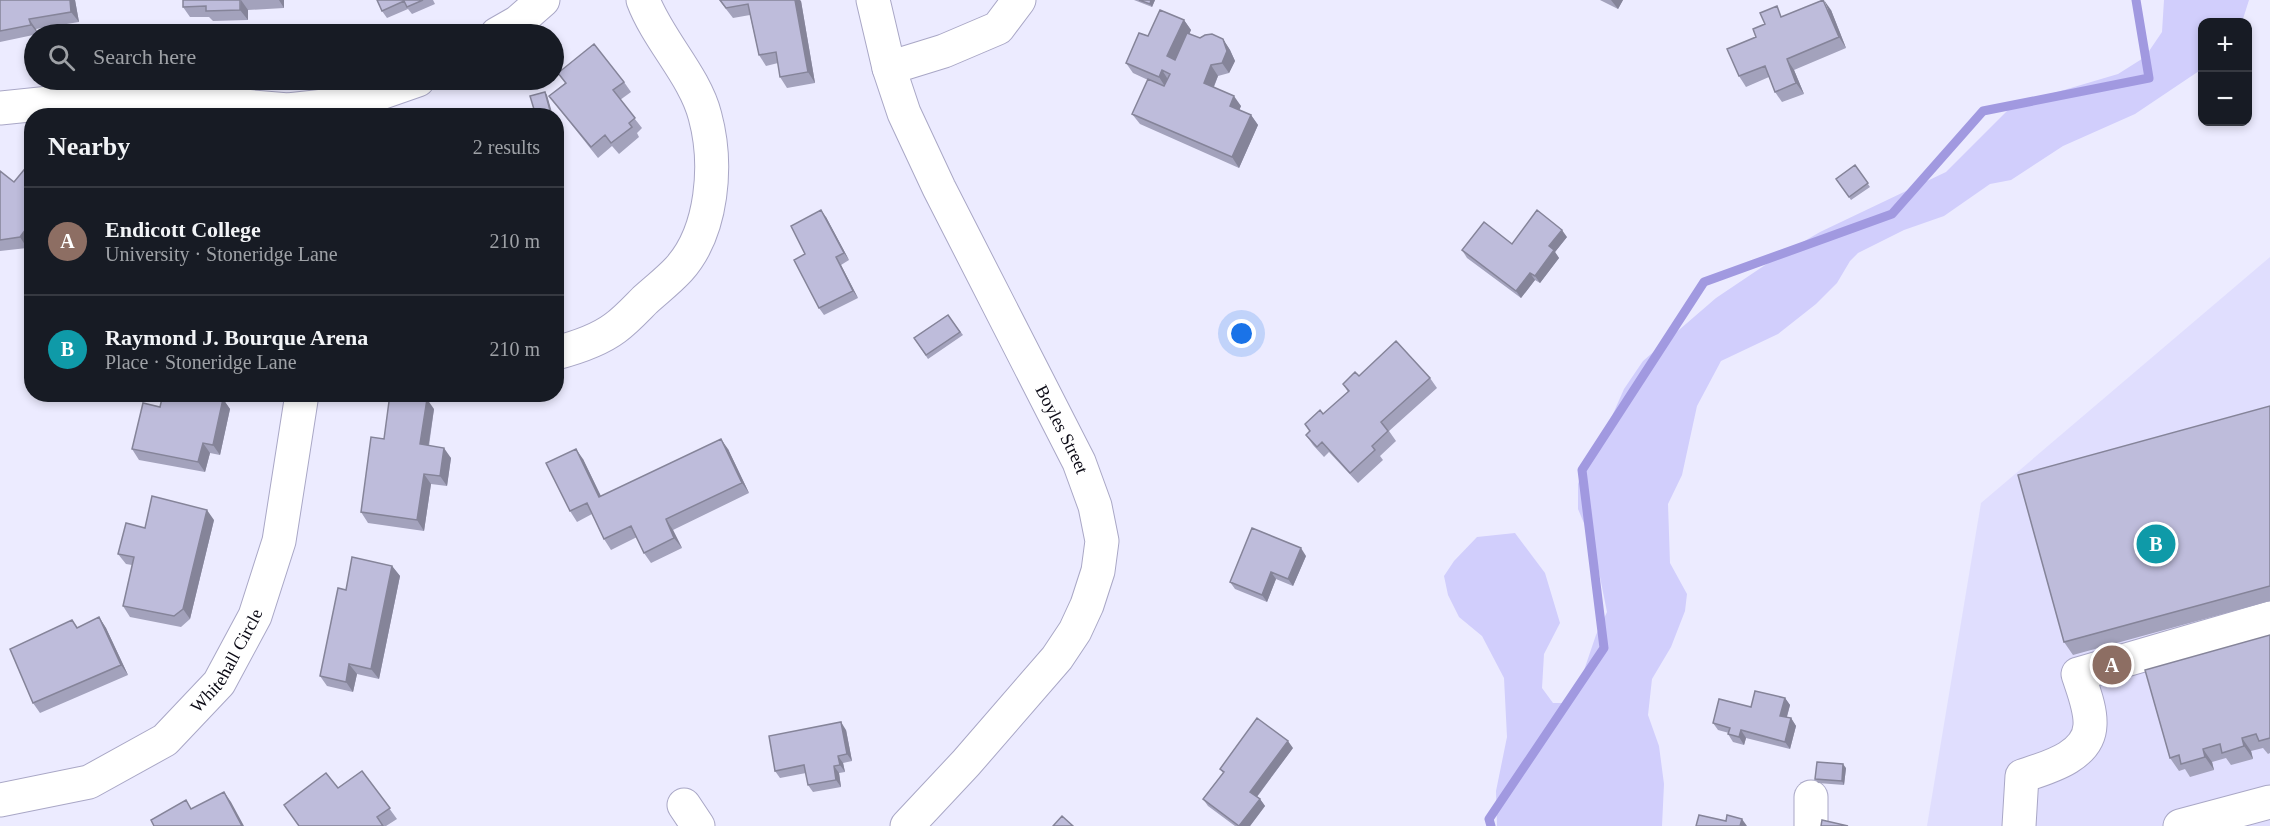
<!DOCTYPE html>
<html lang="en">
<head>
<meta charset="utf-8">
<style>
	body { margin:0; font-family:"Times New Roman",serif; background:#20242c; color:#f1f3f6 }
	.controls { position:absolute; right:18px; top:18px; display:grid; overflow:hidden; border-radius:12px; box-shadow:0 3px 9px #0003 }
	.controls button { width:54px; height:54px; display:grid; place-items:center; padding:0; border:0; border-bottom:2px solid #363941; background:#171b24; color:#f1f3f6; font:30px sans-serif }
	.you { position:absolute; left:1242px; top:334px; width:21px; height:21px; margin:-15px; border:4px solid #fff; border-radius:50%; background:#1a73e8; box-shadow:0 0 0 9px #1a73e833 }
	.badge { display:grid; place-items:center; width:39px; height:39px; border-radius:50%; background:#0b8043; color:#fff; font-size:20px; font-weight:700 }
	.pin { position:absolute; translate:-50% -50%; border:3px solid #fff; box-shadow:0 2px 6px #0006 }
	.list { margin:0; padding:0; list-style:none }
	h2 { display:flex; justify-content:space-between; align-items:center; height:78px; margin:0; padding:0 24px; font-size:26px }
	h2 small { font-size:20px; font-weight:400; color:#9ea1a6 }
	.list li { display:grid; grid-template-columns:39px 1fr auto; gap:18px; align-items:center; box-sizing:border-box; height:108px; padding:0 24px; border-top:2px solid #363941 }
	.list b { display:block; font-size:22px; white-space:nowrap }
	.list p { margin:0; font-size:20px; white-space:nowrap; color:#9ea1a6 }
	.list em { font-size:20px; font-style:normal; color:#9ea1a6 }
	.icon { flex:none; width:33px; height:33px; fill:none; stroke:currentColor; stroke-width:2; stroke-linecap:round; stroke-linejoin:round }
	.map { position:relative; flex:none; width:2270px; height:826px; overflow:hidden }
	.search { position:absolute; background:#171b24; box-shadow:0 3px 9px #0003; left:24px; top:24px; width:540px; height:66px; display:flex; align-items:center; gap:15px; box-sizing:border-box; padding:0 21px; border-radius:33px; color:#9ea1a6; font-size:22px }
	.panel { position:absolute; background:#171b24; box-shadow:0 3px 9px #0003; left:24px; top:108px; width:540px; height:294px; border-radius:24px }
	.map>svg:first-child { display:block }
	.built { fill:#e0defe }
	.green { fill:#d1cefc }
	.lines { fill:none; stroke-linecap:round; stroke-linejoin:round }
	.stream { stroke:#a199e0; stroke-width:9 }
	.minor-casing { stroke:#a9a7c6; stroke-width:35 }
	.minor { stroke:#fff; stroke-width:33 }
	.wall { fill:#a3a2bc }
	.shaded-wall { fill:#858499 }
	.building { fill:#bebcdb; stroke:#858499; stroke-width:1.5 }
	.labels { text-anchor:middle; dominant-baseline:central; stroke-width:4.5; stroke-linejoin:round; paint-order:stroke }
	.street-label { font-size:18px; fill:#0b0a15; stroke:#fbfbfb }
</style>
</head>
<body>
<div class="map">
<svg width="2270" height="826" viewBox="0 0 2270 826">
	<rect width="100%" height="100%" fill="#ecebff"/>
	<!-- built -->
	<path class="built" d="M2270,257V826H1927L1981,503Z"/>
	<!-- green -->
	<path class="green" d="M2164,0H2249L2242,22H2202V69L2135,114L2063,146L2011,180L1990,184L1944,216L1904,230L1858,253L1850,261L1837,283L1816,304L1778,334L1721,361L1697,406L1682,475L1668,504L1670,563L1687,594L1685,611L1671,647L1652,679L1648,715L1659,746L1664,784L1662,826H1497L1496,791L1507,737L1504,678L1482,636L1459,617L1448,595L1444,576L1454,561L1477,537L1515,533L1545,573L1560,623L1544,654L1542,688L1553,703H1569L1578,688L1596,635L1607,612L1594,547L1578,509V484L1586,458L1609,423L1624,389L1643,361L1716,298L1777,257L1820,232L1946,172L2013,105L2118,74L2145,57L2162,32Z"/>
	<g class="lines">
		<!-- stream -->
		<path class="stream" d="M1491,826L1489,819L1604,648L1582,470L1704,282L1892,214L1983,111L2149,78L2136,0"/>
		<defs>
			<g id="minor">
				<path id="s1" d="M873,0L889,68L904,113L939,188L1079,462L1095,506L1102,541L1098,571L1087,605L1075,631L1057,658L966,763L907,826"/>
				<path d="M497,34L518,22L543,0"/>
				<path d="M889,68L944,51L998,28L1019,0"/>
				<path d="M0,108L98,98L176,100L288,110L352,103L418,80"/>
				<path d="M556,353C575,348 599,340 615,328C626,320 636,309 645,300C656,290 669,280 679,269C713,231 718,164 705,116C695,76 658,40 643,0"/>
				<path d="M1811,797V826"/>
				<path id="s2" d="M0,800L89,782L165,740L219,683L255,616L279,541L302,394"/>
				<path d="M684,805L698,826"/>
				<path d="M2019,826L2022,776C2046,768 2089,757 2090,725C2091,709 2083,690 2078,674L2270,618"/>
				<path d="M2180,826L2270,802"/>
			</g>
		</defs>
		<!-- minor casing -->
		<use href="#minor" class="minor-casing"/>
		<!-- minor -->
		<use href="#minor" class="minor"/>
	</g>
	<!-- wall -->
	<path class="wall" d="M0,0H75L79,22L36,29L38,34L0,42Z
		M183,0H284V8L248,10V20L213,21L209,17H190L183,7Z
		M377,0H433L435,4L412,14L408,9L387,18L382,11Z
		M719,0L801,1L815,83L787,88L780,77L778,63L766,66L759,55L750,15L733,18Z
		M1134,0H1155L1152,7Z
		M1600,0H1623L1618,9Z
		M1831,10L1846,48L1794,70L1804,94L1782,102L1775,92L1769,77L1746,87L1739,76L1756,37L1784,16Z
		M1184,20L1191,30L1189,34L1200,38L1223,39L1230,50L1235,61L1229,73L1218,76L1214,87L1241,106L1239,110L1251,115L1258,125L1239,168L1140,124L1132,114L1148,80L1133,73L1126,63L1148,36Z
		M558,73L624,82L631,92L620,100L642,128L637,133L639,137L619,154L612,146L598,158L549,96L565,83Z
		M1855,165L1870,187L1851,200L1836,179Z
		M0,171L27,248L0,251Z
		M826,217L849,260L841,265L858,298L824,315L819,308Z
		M1567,237L1555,252L1559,258L1540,283L1535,280L1521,298L1467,258L1462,250Z
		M948,315L963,335L928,359L914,338Z
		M1359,376L1430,378L1437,388L1389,431L1396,441L1380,456L1383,460L1358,483L1329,452L1324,457L1313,445L1306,435L1310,431L1305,424L1323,414L1348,392L1343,384Z
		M223,399L230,409L220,455L210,453L205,472L139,460L132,449L160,407Z
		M2270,406V601L2073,655L2064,642Z
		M434,409L429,446L451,458L447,486L431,484L424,531L368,523L361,512L384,439Z
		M728,449L749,493L673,530L682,548L651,563L644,553L637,537L611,550L604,539L592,514L577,522L570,511L583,459L601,496Z
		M214,520L190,619L181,627L130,617L123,606L132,565L126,564L118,554L145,528Z
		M1306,556L1293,586L1276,579L1267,602L1235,589L1230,582Z
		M392,566L400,576L379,679L357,674L353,692L327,686L320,676L346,590Z
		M99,617L106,628L128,675L40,713L33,703L72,620L78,628Z
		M2270,635V753L2268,754L2263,748L2251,751L2253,759L2231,765L2226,758L2212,762L2214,770L2190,777L2185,769L2179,771L2170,758Z
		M1785,698L1790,705L1787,717L1791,718L1796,726L1790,749L1746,738L1744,745L1733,742L1728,734L1729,733L1718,730L1713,723L1751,707Z
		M846,730L852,761L843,763L845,772L839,773L841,787L813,792L808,785L806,773L780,778L775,771Z
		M1293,748L1257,797L1260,799L1265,806L1250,826H1235L1208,806L1203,799L1223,773L1220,769Z
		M1846,768L1844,785L1818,783L1815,779Z
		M362,771L397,819L386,826H299L338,788Z"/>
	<!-- shaded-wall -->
	<path class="shaded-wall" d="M70,0H75L79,22L71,12Z
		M241,0L248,10V20L240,10Z
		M279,0H284V8Z
		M795,0H800L801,1L815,83L808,72Z
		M1151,0H1155L1152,7L1150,4Z
		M1611,0H1623L1618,9Z
		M1824,0L1831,10L1846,48L1839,37Z
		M29,19L36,29L38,34L31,25Z
		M1184,20L1191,30L1175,67L1167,56Z
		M1223,39L1230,50L1235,61L1229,73L1222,63Z
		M1787,59L1794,70L1804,94L1796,83Z
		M1211,65L1218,76L1211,93L1204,83Z
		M1162,70L1169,81L1166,88L1159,77Z
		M545,92L547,95L553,116L551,114Z
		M1234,96L1241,106L1237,116L1230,106Z
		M1251,115L1258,125L1239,168L1232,157Z
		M821,210L826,217L849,260L844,253Z
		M32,221V242L27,248L20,237Z
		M1562,230L1567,237L1555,252L1559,258L1540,283L1535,276L1549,246Z
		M836,257L841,265L858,298L853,291Z
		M1530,273L1535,280L1521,298L1516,291Z
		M223,399L230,409L220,455L213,445Z
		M427,399L434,409L427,455L420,444Z
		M721,439L728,449L749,493L742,483Z
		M203,443L210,453L205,472L198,462Z
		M444,448L451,458L447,486L440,476Z
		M576,449L583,459L606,507L599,497Z
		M424,474L431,484L424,531L417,520Z
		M207,510L214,520L190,619L183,609Z
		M666,519L673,530L682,548L674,538Z
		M1301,548L1306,556L1293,586L1288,579Z
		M392,566L400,576L379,679L371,669Z
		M1271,572L1276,579L1267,602L1262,595Z
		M99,617L106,628L128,675L121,665Z
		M349,664L357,674L353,692L346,682Z
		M1785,698L1790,705L1785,723L1780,716Z
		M1791,718L1796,726L1790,749L1785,742Z
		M841,722L846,730L852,761L847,754Z
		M1741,730L1746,738L1744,745L1739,737Z
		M2242,738L2251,751L2253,759L2244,746Z
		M1288,741L1293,748L1255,799L1250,792Z
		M2203,749L2212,762L2214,770L2205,757Z
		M838,756L843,763L845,772L840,765Z
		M1843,764L1846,768L1844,785L1842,781Z
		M834,766L839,773L841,787L836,780Z
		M224,792L231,802L244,826H242Z
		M1260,799L1265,806L1250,826H1239Z
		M1742,819L1747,826H1740Z"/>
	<!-- building -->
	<path class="building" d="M0,0H70L71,12L29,19L31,25L0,31Z
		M183,0H240V10L206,11V6L183,7Z
		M377,0H423L407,7L404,1L382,11Z
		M720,0H795L808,72L780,77L776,52L759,55L748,4L726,8Z
		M1139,0H1151L1150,4Z
		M1823,0L1839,37L1787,59L1796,83L1775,92L1765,66L1739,76L1727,49L1756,37L1753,29L1765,24L1760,13L1777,6L1781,17Z
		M1160,10L1184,20L1167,56L1175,60L1187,33L1200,38L1205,35L1212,34L1223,39L1227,51L1222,63L1211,65L1204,83L1234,96L1230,106L1251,115L1232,157L1132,114L1148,79L1164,86L1170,74L1162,70L1159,77L1126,63L1139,33L1148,36Z
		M594,44L624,82L613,90L635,118L629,123L632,127L611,143L605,135L591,147L549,96L566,83L558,73Z
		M545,92L551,114L545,116H536L530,96Z
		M28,165L32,168V221L20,237L0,240V171L14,182Z
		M1855,165L1868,183L1849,197L1836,179Z
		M821,210L844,253L836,257L853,291L819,308L794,260L805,254L791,226Z
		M1537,210L1562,230L1549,246L1554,250L1535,276L1530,273L1516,291L1462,250L1484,222L1512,244Z
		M948,315L960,332L926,355L914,338Z
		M1396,341L1430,378L1381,422L1388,431L1372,446L1375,450L1350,473L1322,442L1317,447L1306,435L1310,431L1305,424L1320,410L1323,414L1349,391L1343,384L1355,372L1359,376Z
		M163,394H204L223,399L213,445L203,443L198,462L132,449L143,403L160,407Z
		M390,394H397L427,399L420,444L444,448L440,476L424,474L417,520L361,512L371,437L384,439Z
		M2270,406V586L2064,642L2018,475Z
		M721,439L742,483L666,519L674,538L644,553L631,526L604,539L587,503L570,511L546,463L576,449L599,497Z
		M152,496L207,510L183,609L174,616L123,606L134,557L118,554L126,523L145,528Z
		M1252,528L1301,548L1288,579L1271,572L1262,595L1230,582Z
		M352,557L392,566L371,669L349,664L346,682L320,676L338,588L346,590Z
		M99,617L121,665L33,703L10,649L72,620L77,628Z
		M2270,635V738L2259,741L2256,734L2242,738L2244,746L2222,753L2220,744L2203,749L2205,757L2181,764L2179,755L2170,758L2145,670Z
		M1755,691L1785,698L1780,716L1791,718L1785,742L1741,730L1739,737L1728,734L1730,728L1713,723L1719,699L1751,707Z
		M1257,718L1288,741L1250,792L1260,799L1239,826L1203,799L1224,772L1220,769Z
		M841,722L847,754L838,756L840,765L834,766L836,780L808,785L804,765L775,771L769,736Z
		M1817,762L1843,764L1842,781L1815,779Z
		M362,771L390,808L377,817L383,826H299L284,805L326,773L338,788Z
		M224,792L242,826H154L151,820L186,800L191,809Z
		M1699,815L1726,821L1727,815L1742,819L1740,826H1696Z
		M1062,816L1073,826H1053Z
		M1822,820L1848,826H1821Z"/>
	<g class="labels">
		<!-- street labels -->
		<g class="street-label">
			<text stroke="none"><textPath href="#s1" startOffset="471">Boyles Street</textPath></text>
			<text stroke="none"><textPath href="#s2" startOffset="279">Whitehall Circle</textPath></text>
		</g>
	</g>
</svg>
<div class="controls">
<button>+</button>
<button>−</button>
</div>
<div class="you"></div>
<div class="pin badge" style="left:2112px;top:665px;background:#8d6e63">A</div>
<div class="pin badge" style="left:2156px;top:544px;background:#0f9aa8">B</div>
<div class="search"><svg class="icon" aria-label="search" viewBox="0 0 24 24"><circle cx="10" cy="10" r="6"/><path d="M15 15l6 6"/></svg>Search here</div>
<section class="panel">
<h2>Nearby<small>2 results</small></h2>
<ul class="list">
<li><span class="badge" style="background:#8d6e63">A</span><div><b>Endicott College</b><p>University · Stoneridge Lane</p></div><em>210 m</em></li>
<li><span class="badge" style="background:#0f9aa8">B</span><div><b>Raymond J. Bourque Arena</b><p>Place · Stoneridge Lane</p></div><em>210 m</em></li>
</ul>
</section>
</div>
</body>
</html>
